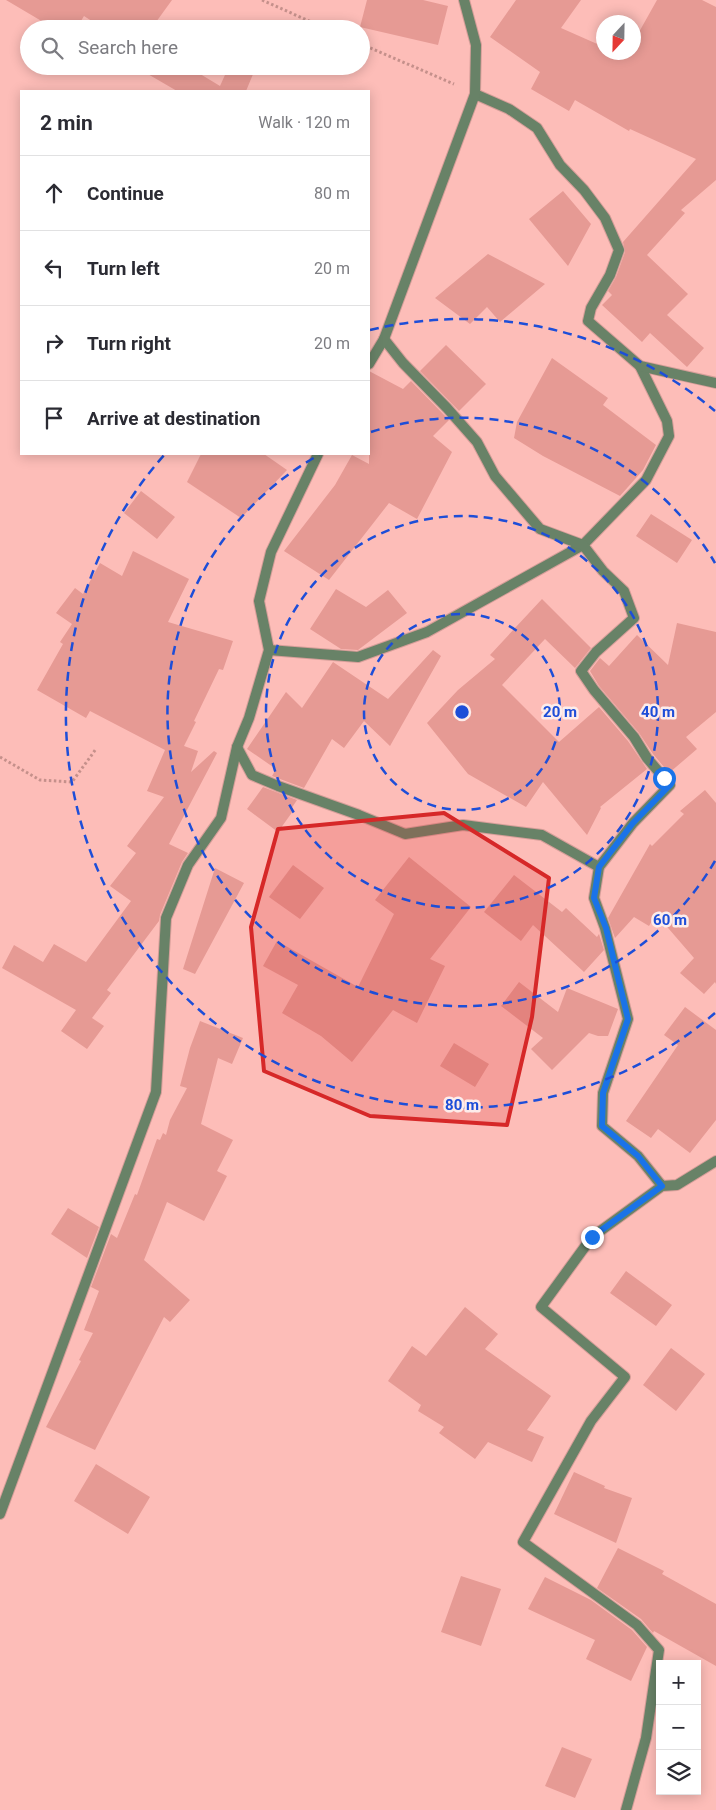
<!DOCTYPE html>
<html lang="en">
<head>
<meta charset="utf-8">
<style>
	body { margin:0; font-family:Roboto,sans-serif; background:#f7f7f7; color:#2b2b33 }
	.controls { position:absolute; right:15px; bottom:15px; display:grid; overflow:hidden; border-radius:0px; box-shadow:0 2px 12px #0003 }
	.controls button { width:45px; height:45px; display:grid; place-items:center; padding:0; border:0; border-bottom:1px solid #e1e1e2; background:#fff; color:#2b2b33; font:25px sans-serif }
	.compass { position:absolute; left:596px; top:15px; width:45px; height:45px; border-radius:50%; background:#fff; box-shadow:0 2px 12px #0003; rotate:202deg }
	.stop { position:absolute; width:15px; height:15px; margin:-11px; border:4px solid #1a73e8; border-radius:50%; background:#fff }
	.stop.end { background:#1a73e8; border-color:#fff; box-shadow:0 1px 5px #0008 }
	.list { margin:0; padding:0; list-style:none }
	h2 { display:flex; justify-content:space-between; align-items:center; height:65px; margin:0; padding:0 20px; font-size:21px }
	h2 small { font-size:16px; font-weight:400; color:#7c7c81 }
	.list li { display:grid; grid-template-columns:32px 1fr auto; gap:15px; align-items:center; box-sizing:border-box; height:75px; padding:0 20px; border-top:1px solid #e1e1e2 }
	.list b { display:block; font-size:19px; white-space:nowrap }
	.list em { font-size:16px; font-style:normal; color:#7c7c81 }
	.icon { flex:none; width:28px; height:28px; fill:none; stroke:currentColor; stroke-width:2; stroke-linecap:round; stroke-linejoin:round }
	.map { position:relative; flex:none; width:716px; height:1810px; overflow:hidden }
	.search { position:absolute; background:#fff; box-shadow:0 2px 12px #0003; left:20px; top:20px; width:350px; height:55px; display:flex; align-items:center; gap:12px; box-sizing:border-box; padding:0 18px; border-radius:28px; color:#7c7c81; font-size:19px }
	.panel { position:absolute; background:#fff; box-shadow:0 2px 12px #0003; left:20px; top:90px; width:350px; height:365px; border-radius:0px }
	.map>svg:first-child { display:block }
	.building { fill:#e69a94 }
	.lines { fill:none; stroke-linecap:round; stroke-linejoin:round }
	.service-casing { stroke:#d69e99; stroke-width:12 }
	.minor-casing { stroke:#d69e99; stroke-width:12 }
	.tertiary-casing { stroke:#d69e99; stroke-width:12 }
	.path { stroke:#c5908b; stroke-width:3; stroke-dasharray:2.5 2.5; stroke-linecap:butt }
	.service { stroke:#688267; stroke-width:10 }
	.minor { stroke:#688267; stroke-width:10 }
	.tertiary { stroke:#688267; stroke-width:10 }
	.route { stroke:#1a73e8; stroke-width:6 }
	.marked { fill:#d62828; fill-opacity:0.2; stroke:#d62828; stroke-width:4; stroke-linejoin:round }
	.ring { fill:none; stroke:#1d4ed8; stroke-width:2.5; stroke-dasharray:9 6 }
	.centre { fill:#1d4ed8; stroke:#fdecea; stroke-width:2.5 }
	.ring-label { font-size:15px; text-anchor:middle; font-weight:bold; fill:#1d4ed8; stroke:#fdecea; stroke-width:5; stroke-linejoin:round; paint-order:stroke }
</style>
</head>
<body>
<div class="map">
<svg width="716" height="1810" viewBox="0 0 716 1810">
	<rect width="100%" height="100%" fill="#fdbdb8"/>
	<!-- building -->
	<path class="building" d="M6,0H172L151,29H104L84,16L76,29H55Z
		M367,0H423L448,6L438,45L360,27Z
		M516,0H581L561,28L604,47V52H616L625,56L627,52H634V41L657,0H702L716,7V180L681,210L685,213L647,255L688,294L667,315L704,348L687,367L650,333L642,342L602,305L612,295L608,291L616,277L625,252L623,242L696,159L630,129L629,131L575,100L569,111L531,89L540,72L490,37Z
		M134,66H187L220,86L229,66L256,67L246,91H177Z
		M563,191L591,224L568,266L529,219Z
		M488,254L545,284L500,322L487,307L470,324L435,298Z
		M446,345L486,384L459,411L420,371Z
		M552,358L608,398L603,405L656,445L643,470L620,496L543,456L514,438L517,422Z
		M369,371L403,389L411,381L449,420L433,436L452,452L417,519L389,503L329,580L284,551L335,485L352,455L369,464Z
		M201,454H264L287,470L241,518L187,482Z
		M141,491L175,517L157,539L124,513Z
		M651,514L692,540L677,563L636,536Z
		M133,551L189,579L168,622L233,641L223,670L219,669L194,721L196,722L184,746L198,751L191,772L214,751L217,753L169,844L188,853L182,862L160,915L159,921L107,990L111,993L92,1018L104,1026L87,1049L61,1031L76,1010L2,968L14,945L43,962L54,944L86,962L131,901L110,886L136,853L127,846L164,797L147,791L165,750L90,711L86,718L37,690L63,644L60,642L72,624L56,613L75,588L83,594L100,563L122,576Z
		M336,589L366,607L388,590L407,613L358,650L341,649L310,629Z
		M542,599L591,648L575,668L545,639L502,685L559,742L599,707L628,741L647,769L600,807L601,808L587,835L543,782L526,807L468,774L427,723L458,690L495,659L490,655Z
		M677,623L716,632V712L686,737L697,749L669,773L653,754L639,733L599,686L590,671L600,658L609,666L637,635L668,665Z
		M433,650L441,656L390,746L364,721L344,748L332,739L304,788L272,776L276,769L247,749L286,692L302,708L333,662L388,699Z
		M263,787L297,800L291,809L293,811L278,832L247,809Z
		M705,790L716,803V984L715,982L704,994L680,973L694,958L656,914L649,926L634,917L615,938L608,918L650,844L652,846L684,814L680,811Z
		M409,857L471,907L430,959L445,966L417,1023L393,1010L352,1062L321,1036L282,1013L298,985L263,966L277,941L358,987L394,914L375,900Z
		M293,865L324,888L300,919L269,897Z
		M215,868L244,883L195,974L183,969Z
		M514,875L562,912L566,908L597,937L599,934L604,950L584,972L533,925L521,941L484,912Z
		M519,982L558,1012L567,988L618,1009L608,1036H598L589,1033L552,1070L531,1049L543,1038L501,1006Z
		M685,1007L716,1030V1120L690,1153L658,1129L651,1138L626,1121L678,1045L664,1035Z
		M200,1021L243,1038L232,1064L218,1058L201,1124L233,1140L217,1171L227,1176L204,1221L167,1202L144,1260L190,1300L170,1322L164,1317L95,1450L46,1427L81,1361L79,1360L93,1333L84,1330L99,1291L91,1287L111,1234L117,1238L135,1194L137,1195L157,1139L160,1140L163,1133L166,1135L170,1120L187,1088L180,1086L190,1048Z
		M454,1043L489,1064L475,1087L440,1066Z
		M68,1208L99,1227L87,1258L51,1234Z
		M626,1271L672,1305L656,1326L610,1293Z
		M465,1307L498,1334L485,1349L551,1396L527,1430L544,1437L532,1462L488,1442L475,1459L439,1433L444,1427L418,1411L421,1405L388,1381L412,1346L426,1356Z
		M671,1348L705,1374L676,1411L643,1385Z
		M96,1464L150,1497L128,1534L74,1501Z
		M574,1472L605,1486L604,1488L632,1498L616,1543L554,1514Z
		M618,1548L664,1571L662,1574L716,1604V1666L654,1631L653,1633L641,1619L597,1588Z
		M461,1576L501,1589L481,1646L441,1632Z
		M545,1577L591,1600L632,1630L647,1647L631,1681L586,1659L595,1640L528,1609Z
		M562,1747L592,1759L575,1798L545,1786Z"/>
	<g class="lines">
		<defs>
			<path id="service" d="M269,650L358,657L427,632L583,545L646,480L669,436L667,421L640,366
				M237,747L252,775L278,786L359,815L405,834L463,825L542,835L599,867"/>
			<path id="minor" d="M475,94L509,109L537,128L560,165L584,190L605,218L619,250L610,275L591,308L588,321L640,366L716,383
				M384,339L403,363L447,408L477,442L495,476L540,529L583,545L603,571L624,591L634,618L596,652L581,671L594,690L634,737L647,758L670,785L633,823L599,867L594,898L605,928L628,1019L603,1093L602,1126L638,1156L662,1186L592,1237L541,1307L625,1377L591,1421L523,1542L637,1625L659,1650L646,1738L626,1810
				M662,1186L677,1185L716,1161"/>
			<path id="tertiary" d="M369,364L384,339L475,94L476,45L464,0
				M0,1514L156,1092L166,918L188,865L221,818L237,747L249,718L269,650L259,601L271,552L318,454"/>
		</defs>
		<!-- service casing -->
		<use href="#service" class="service-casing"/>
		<!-- minor casing -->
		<use href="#minor" class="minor-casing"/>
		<!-- tertiary casing -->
		<use href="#tertiary" class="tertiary-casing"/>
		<!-- path -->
		<path class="path" d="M262,0L327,29
			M361,44L454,84
			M0,757L40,780L72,782L96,749"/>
		<!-- service -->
		<use href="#service" class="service"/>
		<!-- minor -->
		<use href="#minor" class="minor"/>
		<!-- tertiary -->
		<use href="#tertiary" class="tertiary"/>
	</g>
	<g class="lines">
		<!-- route -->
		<path class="route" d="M592,1237L662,1186L638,1156L602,1126L603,1093L628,1019L606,928L594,898L599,867L633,823L670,785L664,778"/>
	</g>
	<!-- marked area -->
	<path class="marked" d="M444,813L549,878L532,1017L507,1125L370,1116L264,1071L251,927L278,829Z"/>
	<!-- distance rings -->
	<g class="ring">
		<circle cx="462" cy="712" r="98"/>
		<circle cx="462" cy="712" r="196"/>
		<path d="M715 861A294 294 0 1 1 319 455M371 432A294 294 0 0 1 715 563"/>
		<path d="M715 1013A393 393 0 0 1 165 454M370 330A393 393 0 0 1 715 411"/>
	</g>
	<circle cx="462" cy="712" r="8" class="centre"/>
	<g class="ring-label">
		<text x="560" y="717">20 m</text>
		<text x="658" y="717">40 m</text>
		<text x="670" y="925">60 m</text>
		<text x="462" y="1110">80 m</text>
	</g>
</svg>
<div class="controls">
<button>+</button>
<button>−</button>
<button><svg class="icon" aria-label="layers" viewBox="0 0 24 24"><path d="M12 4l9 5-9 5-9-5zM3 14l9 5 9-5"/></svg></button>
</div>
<svg class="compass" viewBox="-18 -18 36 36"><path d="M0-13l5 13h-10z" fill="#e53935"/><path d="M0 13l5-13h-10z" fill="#7c7c81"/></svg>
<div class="stop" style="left:664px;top:778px"></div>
<div class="stop end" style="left:592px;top:1237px"></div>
<div class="search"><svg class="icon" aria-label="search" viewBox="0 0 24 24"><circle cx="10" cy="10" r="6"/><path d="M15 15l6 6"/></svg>Search here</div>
<section class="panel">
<h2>2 min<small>Walk · 120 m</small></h2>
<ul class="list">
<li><svg class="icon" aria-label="ahead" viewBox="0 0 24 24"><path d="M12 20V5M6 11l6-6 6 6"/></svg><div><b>Continue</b></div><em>80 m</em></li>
<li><svg class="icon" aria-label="left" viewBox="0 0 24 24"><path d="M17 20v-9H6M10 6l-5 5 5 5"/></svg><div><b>Turn left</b></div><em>20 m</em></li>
<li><svg class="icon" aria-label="right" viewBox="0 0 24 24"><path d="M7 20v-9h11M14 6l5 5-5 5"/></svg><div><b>Turn right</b></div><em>20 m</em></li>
<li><svg class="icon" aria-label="arrive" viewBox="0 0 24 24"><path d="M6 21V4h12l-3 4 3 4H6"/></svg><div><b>Arrive at destination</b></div></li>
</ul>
</section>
</div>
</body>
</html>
